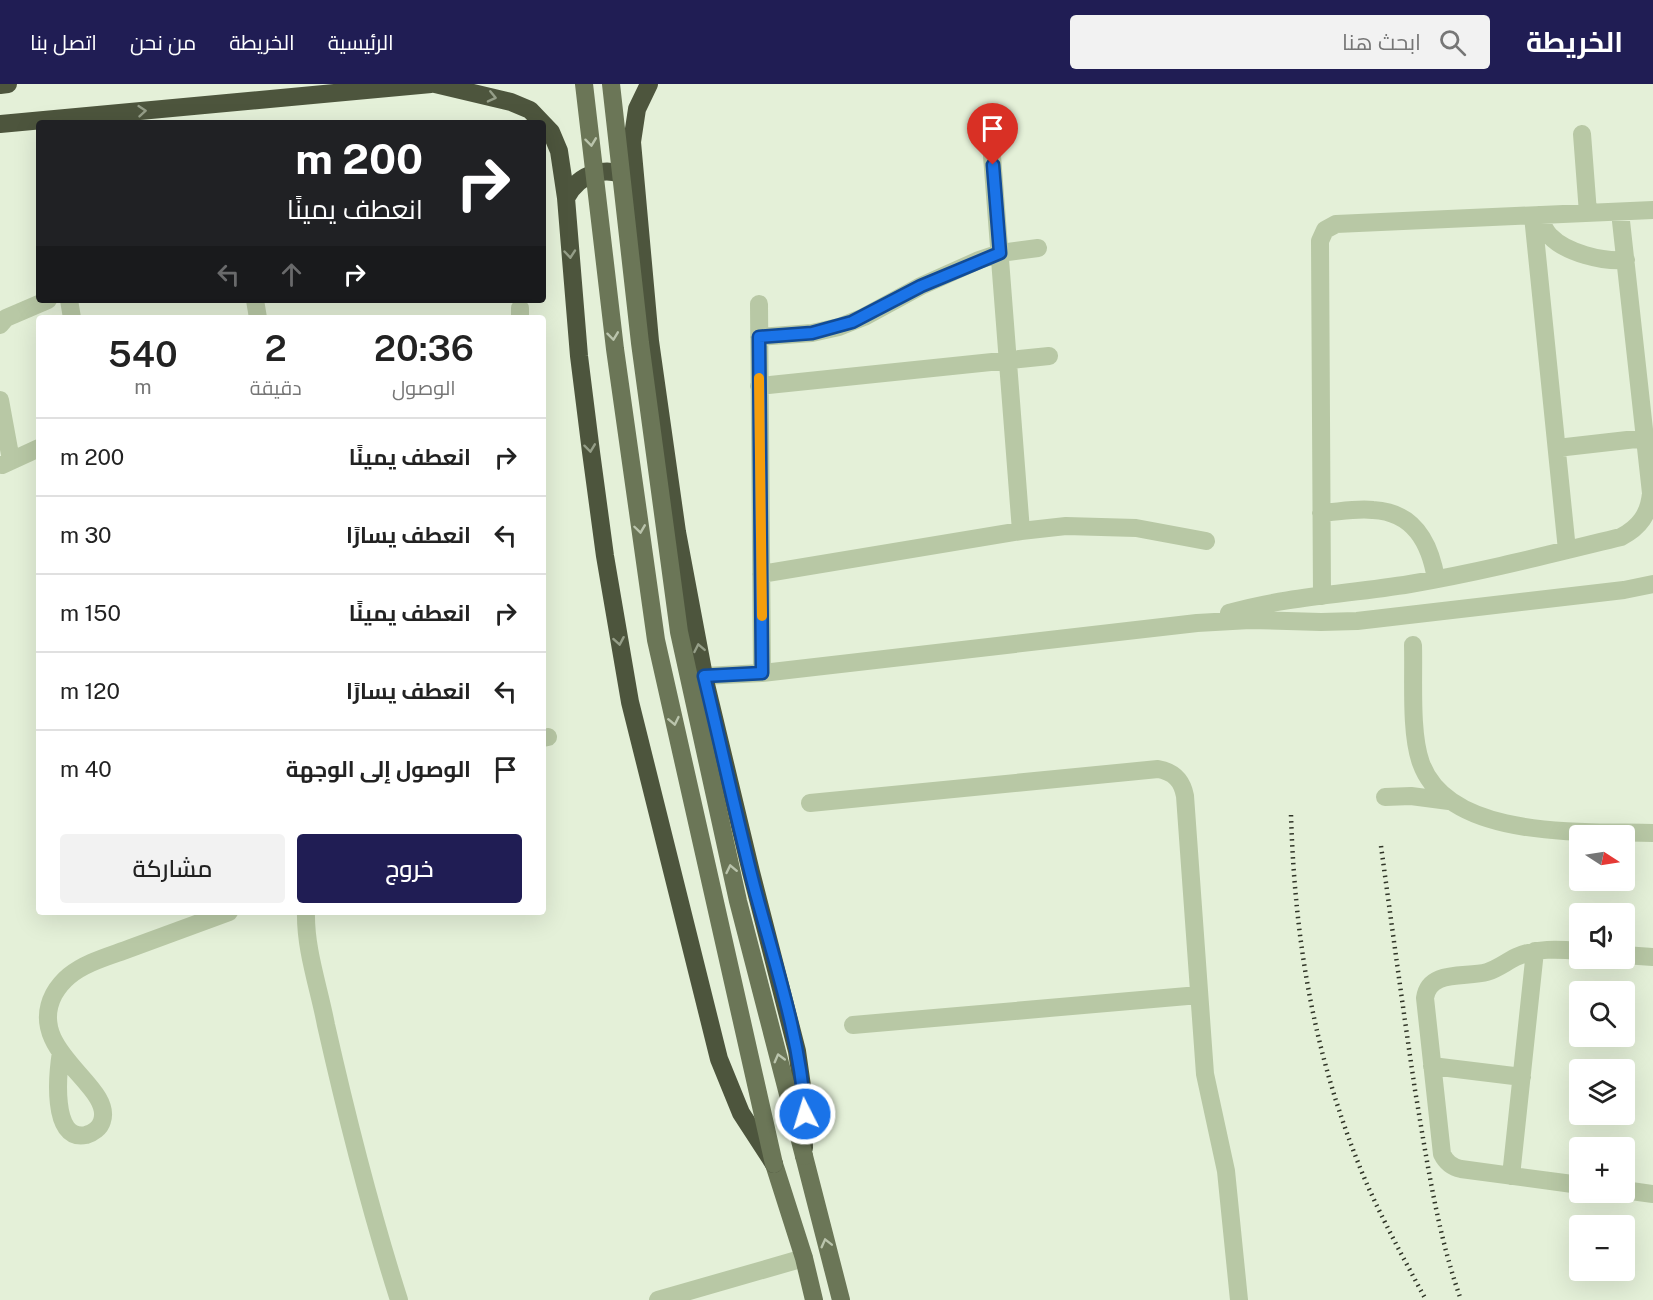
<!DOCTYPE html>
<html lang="ar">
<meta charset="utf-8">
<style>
body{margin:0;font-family:"Public Sans",Cairo,sans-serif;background:#f2f2f2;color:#222;direction:rtl;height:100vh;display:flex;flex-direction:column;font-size:22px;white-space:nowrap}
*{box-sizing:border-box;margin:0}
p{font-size:20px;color:#767676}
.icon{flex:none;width:33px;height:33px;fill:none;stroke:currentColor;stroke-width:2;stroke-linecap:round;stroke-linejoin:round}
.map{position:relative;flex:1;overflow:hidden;direction:ltr}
.side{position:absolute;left:36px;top:231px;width:510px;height:600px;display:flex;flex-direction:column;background:#fff;border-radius:6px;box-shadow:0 6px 24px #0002;direction:rtl}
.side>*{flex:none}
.top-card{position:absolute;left:36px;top:36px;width:510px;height:183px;border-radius:6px;box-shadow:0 6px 24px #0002;direction:rtl;background:#202124;color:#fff;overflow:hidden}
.needle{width:39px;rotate:102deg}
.buttons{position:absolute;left:1569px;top:741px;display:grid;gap:12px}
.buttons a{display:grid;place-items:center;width:66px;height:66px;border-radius:6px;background:#fff;box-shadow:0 6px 24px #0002;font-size:30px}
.pin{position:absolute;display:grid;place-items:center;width:51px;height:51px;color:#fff;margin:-62px -26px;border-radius:50% 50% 50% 0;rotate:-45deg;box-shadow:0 0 6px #0007}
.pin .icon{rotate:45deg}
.me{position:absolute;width:66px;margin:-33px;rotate:355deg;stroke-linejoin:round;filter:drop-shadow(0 0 4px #0008)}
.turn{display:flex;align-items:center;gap:21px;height:126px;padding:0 24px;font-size:27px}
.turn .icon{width:78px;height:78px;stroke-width:2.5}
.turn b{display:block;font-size:42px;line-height:51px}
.lanes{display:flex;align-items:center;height:57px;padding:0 24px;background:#0003;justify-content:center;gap:30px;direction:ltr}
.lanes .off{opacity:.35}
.eta{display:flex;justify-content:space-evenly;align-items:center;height:102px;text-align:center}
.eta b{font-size:36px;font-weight:600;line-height:42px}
.cta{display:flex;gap:12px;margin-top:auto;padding:12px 24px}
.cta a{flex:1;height:69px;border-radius:6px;background:#201d54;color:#fff;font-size:24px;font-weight:600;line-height:69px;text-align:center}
.cta a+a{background:#f2f2f2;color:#222}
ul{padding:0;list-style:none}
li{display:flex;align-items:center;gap:18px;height:78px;padding:0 24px;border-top:2px solid #e0e0e0}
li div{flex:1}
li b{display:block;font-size:22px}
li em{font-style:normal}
header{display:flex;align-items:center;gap:36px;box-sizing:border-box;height:84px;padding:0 30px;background:#201d54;color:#fff}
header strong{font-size:28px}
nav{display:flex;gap:33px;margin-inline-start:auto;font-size:21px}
.search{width:420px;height:54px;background:#f2f2f2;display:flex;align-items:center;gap:15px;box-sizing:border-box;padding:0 21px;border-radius:6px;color:#767676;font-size:22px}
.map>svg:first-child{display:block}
</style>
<header>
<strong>الخريطة</strong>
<div class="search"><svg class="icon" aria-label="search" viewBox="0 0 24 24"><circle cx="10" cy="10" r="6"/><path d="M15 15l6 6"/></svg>ابحث هنا</div>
<nav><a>الرئيسية</a><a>الخريطة</a><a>من نحن</a><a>اتصل بنا</a></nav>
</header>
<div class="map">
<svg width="1653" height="1216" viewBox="0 0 1653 1216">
<rect width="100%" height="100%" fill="#e4f0d8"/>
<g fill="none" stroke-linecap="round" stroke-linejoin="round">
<!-- minor -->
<path stroke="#b8c8a5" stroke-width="18" d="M 1582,50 L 1588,129
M 991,59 L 1021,447
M 1539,131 C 1542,139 1544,146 1550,152 C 1566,169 1603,178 1626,176
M 1533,132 L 1567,466
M 69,216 L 72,234
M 255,216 L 258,234
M 759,220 L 762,589
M 520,234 L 520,224
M 0,241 L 6,234 L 48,216
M 759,253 L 812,249 L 839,243 L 864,233 L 921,202 L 979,176 L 1000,169 L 1038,164
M 759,302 L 1049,272
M 0,316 L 11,376
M 1557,364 L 1645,354
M 2,381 L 39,364
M 1321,429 C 1338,428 1356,424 1373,426 C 1414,428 1430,459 1436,495
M 761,490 L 1021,447 L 1066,442 L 1136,444 L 1206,457
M 1322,512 L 1320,157 L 1325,146 L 1336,140 L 1653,126
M 1229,529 C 1288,512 1350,510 1410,500 C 1481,488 1551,470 1621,453 C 1640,443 1649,430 1651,409 L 1620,128
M 1413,561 C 1414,594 1410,649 1421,679 C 1449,757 1586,747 1653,749
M 704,592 L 762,589 L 1197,539 L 1250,536 L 1321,538 L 1357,537 L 1624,506 L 1653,500
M 543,654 L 548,653
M 1385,713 L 1411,712 L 1449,717
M 810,719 L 1158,685 C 1174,688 1182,696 1185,712 L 1205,990 L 1226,1087 L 1239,1216
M 306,828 C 305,865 319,904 326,941 C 347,1034 370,1125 399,1216
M 1580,867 C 1557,865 1537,864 1516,873 C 1506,878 1497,885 1487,888 C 1466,894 1429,885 1425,914 L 1442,1070 C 1446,1078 1451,1083 1461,1085 L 1580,1101
M 1624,871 L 1653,873
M 853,941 L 1199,911
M 61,968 C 58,987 50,1058 86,1051 C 93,1049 100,1044 102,1037 C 114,1001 24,967 54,910 C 58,903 63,897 69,892 C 86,878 110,872 131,864 C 164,852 196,840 229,828
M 1432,982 L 1522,993
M 1511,1092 L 1535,867
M 1624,1106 L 1653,1110
M 658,1216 L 804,1174"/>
<!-- major -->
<path stroke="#6b7657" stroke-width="18" d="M 804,1072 L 841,1216
M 774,1080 L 804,1174 L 814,1216"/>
<!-- highway -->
<path stroke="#4d553d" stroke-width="18" d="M 435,0 L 511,18 L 530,26 L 551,48 L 559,67 L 566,114 L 579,272 L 591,368 L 605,472 L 630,618 L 719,975 L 741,1029 L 774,1080
M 649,0 L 637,25 L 632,58 L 650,257 L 677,448 L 704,592 L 751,788 L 797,967 L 803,1009 L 804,1064
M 0,1 L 8,0
M 0,40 L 431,0
M 566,114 C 579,89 608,79 632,96"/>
<!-- rail -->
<path stroke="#2f3426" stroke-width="4.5" stroke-dasharray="1.5 4.5" stroke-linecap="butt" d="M 1291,731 C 1295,862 1315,977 1366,1098 C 1384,1139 1405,1177 1426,1216
M 1381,762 C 1392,843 1403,925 1415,1006 C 1427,1077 1437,1148 1461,1216"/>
<!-- major-bridge -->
<path stroke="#6b7657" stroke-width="18" d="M 584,0 L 615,265 L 656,556 L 774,1080
M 611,0 L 640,259 L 679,548 L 738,817 L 804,1072"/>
</g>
<!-- one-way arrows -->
<defs><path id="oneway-chevron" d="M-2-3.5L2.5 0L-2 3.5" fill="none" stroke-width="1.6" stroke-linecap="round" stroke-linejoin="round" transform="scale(1.5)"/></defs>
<g stroke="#959e88">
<use href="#oneway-chevron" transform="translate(492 13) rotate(13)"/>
<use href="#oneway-chevron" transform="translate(142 27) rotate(-5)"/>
<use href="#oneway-chevron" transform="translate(570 170) rotate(85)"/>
<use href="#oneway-chevron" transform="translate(590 364) rotate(83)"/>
<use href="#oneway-chevron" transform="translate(619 557) rotate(80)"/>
<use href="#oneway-chevron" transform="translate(699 564) rotate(-101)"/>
</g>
<g stroke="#bac4ac">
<use href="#oneway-chevron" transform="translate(591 58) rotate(83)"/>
<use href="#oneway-chevron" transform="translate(613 252) rotate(83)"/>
<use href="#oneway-chevron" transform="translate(640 445) rotate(82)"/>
<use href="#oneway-chevron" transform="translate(674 637) rotate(78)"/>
<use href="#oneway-chevron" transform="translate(731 785) rotate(-102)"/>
<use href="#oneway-chevron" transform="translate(779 974) rotate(-105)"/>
<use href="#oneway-chevron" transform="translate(826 1159) rotate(-104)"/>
</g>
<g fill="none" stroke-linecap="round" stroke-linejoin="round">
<!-- route casing -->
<g stroke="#114b97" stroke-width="15">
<path id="route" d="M 805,1030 C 800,952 774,877 754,802 C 736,732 721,662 704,592 L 762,589 L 759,253 L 812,249 L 852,238 L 921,202 L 1000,169 L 993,81"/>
</g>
<!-- route -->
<use href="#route" stroke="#1a73e8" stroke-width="10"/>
<!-- slow -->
<path stroke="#f59e0b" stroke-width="10" d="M 759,294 L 762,532"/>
</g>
</svg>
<div class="buttons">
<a><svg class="needle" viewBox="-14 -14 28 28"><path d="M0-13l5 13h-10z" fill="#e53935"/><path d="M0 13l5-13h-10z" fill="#767676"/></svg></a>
<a><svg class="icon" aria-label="sound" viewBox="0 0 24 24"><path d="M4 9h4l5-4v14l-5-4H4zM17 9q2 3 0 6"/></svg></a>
<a><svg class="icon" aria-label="search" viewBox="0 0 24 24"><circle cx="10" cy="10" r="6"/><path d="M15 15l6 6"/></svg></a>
<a><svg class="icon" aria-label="layers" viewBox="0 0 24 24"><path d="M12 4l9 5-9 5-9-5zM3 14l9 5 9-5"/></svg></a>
<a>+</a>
<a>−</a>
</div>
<div class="pin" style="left:993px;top:81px;background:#d93025"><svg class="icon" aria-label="arrive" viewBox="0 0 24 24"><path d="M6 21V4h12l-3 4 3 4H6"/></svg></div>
<svg class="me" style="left:805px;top:1030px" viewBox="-20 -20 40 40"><circle r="17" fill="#1a73e8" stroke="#fff" stroke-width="3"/><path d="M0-11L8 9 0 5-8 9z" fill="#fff"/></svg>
<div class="top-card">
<div class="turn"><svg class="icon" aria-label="right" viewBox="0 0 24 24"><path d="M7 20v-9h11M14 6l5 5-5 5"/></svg><div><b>200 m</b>انعطف يمينًا</div></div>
<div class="lanes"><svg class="icon off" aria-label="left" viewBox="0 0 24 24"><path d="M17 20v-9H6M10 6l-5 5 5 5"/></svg><svg class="icon off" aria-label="ahead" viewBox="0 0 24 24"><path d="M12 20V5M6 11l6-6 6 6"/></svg><svg class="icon" aria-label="right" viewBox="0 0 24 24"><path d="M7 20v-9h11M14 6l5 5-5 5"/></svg></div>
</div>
<section class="side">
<div class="eta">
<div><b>20:36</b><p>الوصول</p></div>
<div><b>2</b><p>دقيقة</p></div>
<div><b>540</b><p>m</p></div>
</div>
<ul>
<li><svg class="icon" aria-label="right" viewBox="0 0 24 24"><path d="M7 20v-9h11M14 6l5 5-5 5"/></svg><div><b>انعطف يمينًا</b></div><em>200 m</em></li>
<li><svg class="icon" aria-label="left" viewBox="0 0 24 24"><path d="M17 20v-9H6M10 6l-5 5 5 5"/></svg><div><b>انعطف يسارًا</b></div><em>30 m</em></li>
<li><svg class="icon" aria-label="right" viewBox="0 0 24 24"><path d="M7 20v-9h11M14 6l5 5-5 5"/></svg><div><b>انعطف يمينًا</b></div><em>150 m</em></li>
<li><svg class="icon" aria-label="left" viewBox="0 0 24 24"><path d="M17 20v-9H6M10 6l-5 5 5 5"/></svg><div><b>انعطف يسارًا</b></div><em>120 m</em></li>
<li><svg class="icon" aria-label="arrive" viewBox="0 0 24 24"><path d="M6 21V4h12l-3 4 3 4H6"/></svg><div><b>الوصول إلى الوجهة</b></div><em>40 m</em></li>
</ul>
<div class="cta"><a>خروج</a><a>مشاركة</a></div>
</section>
</div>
